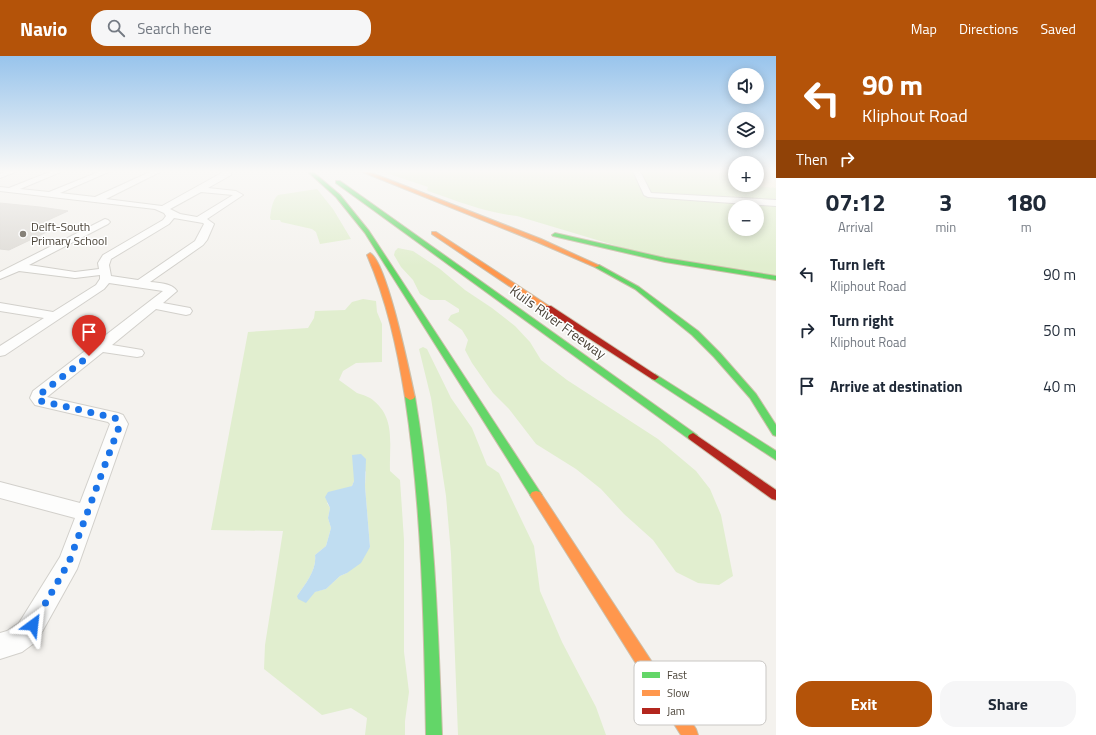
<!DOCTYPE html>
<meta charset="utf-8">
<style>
body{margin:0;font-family:"Titillium Web",sans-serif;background:#f6f6f7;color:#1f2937;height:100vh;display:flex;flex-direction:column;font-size:15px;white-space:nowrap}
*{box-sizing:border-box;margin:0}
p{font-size:13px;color:#747a83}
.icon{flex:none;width:22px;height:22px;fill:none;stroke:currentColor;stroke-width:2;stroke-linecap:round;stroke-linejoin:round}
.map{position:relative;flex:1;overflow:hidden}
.details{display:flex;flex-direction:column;background:#fff;width:320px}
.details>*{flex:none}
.top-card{background:#b45309;color:#fff;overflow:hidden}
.fabs{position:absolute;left:728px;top:12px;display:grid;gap:8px}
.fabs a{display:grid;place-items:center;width:36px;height:36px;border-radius:50%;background:#fff;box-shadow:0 2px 10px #0003;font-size:20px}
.pin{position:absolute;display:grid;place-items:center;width:34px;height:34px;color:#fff;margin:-41px -17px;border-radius:50% 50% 50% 0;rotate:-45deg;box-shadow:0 0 4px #0007}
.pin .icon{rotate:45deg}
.me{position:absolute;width:44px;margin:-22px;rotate:30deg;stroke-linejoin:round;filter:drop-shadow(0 0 3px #0008)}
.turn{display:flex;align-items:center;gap:14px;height:84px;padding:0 20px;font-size:18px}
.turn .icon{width:52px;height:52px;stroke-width:2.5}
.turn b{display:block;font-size:28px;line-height:34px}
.then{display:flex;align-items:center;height:38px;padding:0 20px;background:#0003;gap:8px;font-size:15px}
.eta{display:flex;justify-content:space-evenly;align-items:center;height:68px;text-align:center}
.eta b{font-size:24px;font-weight:700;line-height:28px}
.button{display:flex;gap:8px;margin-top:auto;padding:8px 20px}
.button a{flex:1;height:46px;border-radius:16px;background:#b45309;color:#fff;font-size:16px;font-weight:700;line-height:46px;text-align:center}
.button a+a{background:#f6f6f7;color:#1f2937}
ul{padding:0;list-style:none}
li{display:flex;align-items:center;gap:12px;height:56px;padding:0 20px}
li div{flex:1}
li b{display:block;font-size:15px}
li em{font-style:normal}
header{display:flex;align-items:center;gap:24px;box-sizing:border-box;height:56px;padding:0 20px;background:#b45309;color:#fff}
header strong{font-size:19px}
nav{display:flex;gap:22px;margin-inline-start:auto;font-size:14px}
.search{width:280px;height:36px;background:#f6f6f7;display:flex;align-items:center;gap:10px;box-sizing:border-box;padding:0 14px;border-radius:16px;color:#747a83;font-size:15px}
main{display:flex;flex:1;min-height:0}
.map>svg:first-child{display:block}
</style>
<header>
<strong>Navio</strong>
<div class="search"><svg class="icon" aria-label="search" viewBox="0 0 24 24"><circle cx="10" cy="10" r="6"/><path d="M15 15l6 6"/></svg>Search here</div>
<nav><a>Map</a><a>Directions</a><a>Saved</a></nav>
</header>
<main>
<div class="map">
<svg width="776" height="679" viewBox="0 0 776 679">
<rect width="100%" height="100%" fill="#f4f2ee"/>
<!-- green -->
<path fill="#e1eecf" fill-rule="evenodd" d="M 380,115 L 735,115 L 735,129 L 757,129 L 757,115 L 776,115 L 776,221 L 677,208 L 517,160 C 487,157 457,145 428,135 L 427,134 L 428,131 ZM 735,151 L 757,151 L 757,173 L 735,173 Z
M 317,133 L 333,153 L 351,183 L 320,188 L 316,176 L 312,173 L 281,166 L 280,164 L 271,164 L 270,162 C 271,155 272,144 278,139 Z
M 398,192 L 413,195 L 440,213 L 465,234 L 492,252 L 515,270 L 530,286 L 541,304 L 567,324 L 658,383 L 696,415 L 710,433 L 721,459 L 733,520 L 719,529 L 698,527 L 676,516 L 653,484 L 624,458 L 601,433 L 576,413 L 536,388 L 509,353 L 493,337 L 472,307 L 465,294 L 468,284 L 462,274 L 448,264 L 451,259 L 459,256 L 459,253 L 445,244 L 430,244 L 420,238 L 413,224 L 401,211 L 394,199 L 395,195 Z
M 363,243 L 376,245 L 377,256 L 382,268 L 382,306 L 356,307 L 343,315 L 339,324 C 345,328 351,333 357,337 C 363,339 370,341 374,345 C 396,363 389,390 390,415 L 400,424 L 404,484 L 404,596 L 409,636 L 405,665 L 405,679 L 365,679 L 367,662 L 351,652 L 322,659 L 264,613 L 265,589 L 283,475 L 211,474 L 248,276 L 308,272 L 314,262 L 315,255 L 345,254 L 352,246 ZM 366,415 L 365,430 L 370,491 L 347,517 L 340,520 L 326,533 L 297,540 C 306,527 317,514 315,499 L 326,490 L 331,472 L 328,462 L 330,452 L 327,447 L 352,430 L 354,425 Z
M 423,291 L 427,293 L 451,342 L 472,372 L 487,409 L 499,417 L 534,490 L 540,535 L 562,586 L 596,651 L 606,679 L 458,679 L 451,498 L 446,440 L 431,342 L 419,293 Z"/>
<!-- sand -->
<path fill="#f7f0da" d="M 757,115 L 776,115 L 776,132 L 745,129 L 757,129 Z"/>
<!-- water -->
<path fill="#c0ddf1" d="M 361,398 L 366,403 L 365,430 L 370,491 L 361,507 L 347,517 L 340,520 L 326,533 L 315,536 L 306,547 L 298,543 L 297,540 C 306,527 317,514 315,499 L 326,490 L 331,472 L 328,462 L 330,452 L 325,441 L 328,436 L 352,430 L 354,425 L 352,399 Z"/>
<!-- building -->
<path fill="#dedbd6" stroke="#dcd9d4" d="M 0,147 L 40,151 L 68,155 L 33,171 L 53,173 L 9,194 L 0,193 Z"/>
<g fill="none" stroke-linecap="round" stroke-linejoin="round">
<!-- street casing -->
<g stroke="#d2d0cb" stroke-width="2">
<path id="street" d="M 6,115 L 18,115 L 0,122 L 0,118 Z
M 52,115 L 63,115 L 20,133 L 49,136 L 101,115 L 111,115 L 60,137 L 95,141 L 152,115 L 162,115 L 106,143 L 162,150 L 225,115 L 231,115 L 231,119 L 208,132 L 236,135 L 243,139 L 207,163 L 214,168 L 207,184 L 203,189 L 150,226 C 160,227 171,227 177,235 L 163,247 L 190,252 L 192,255 L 190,258 L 186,259 L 156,253 L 112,289 L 142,294 L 144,297 L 142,300 L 137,301 L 103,296 L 47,341 L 118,357 L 123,359 L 128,368 L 77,513 L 37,585 L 22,596 L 0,603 L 0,577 L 7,575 L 19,567 L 60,501 L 75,462 L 0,442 L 0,426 L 80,447 L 110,368 L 108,366 L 35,349 L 30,342 L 33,335 L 163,235 L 109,227 L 104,233 L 5,299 L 0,300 L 0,290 L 44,262 L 0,255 L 0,247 L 53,256 L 96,229 L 100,223 L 100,219 L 75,222 L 19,215 L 0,223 L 0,216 L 105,163 L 108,164 L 110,166 L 108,168 L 29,209 L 75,216 L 99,213 L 98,207 L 103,199 L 163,164 L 166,160 L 164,157 L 155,153 L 0,135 L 0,131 L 9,132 ZM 201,136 L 233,139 L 197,161 L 180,158 L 170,153 ZM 174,162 L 203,167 L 204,168 L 195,185 L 138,224 L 111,220 L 109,209 L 111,203 L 169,168 Z
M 633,115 L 640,115 L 651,137 L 776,144 L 776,150 L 648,141 L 644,139 Z"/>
</g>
<!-- fast casing -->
<g stroke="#ccbfa9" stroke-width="2">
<path id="fast" d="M 307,115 L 312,115 L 340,139 L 369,175 L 540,436 L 542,439 L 540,442 L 536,443 L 532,442 L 365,177 L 336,141 Z
M 336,125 L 340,125 L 697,379 L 698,381 L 697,383 L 689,383 L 336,127 Z
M 555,177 L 665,202 L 776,220 L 776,224 L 665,206 L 553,180 L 552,179 Z
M 595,209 L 599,209 L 639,231 L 698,275 L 720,297 L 756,338 L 776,369 L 776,380 L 773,379 L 750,342 L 714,301 L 692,279 L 635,233 L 595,211 Z
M 655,318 L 776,395 L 776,404 L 652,323 L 651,321 L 652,319 Z
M 410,338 L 415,341 C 434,453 438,566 442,679 L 426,679 C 424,566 422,453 405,341 Z"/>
</g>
<!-- slow casing -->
<g stroke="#ccbfa9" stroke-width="2">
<path id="slow" d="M 360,115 L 367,115 L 541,183 L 600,210 L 595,211 L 537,186 Z
M 432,176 L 436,176 L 552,252 L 548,254 L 545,254 L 432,178 Z
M 370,197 C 387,205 410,319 415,341 L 413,343 L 410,344 L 405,341 C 397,292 387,245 367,199 Z
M 536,435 L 540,436 L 696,673 L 698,679 L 681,679 L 532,442 L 530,439 L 532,436 Z"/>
</g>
<!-- jam casing -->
<g stroke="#ccbfa9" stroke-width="2">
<path id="jam" d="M 545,250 L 551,250 L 659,321 L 655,324 L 652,323 L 545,254 Z
M 693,377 L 776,434 L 776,444 L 772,443 L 689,383 L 688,381 L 689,379 Z"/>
</g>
<!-- street -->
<use href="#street" fill="#fdfdfc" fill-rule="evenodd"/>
<!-- fast -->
<use href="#fast" fill="#63d668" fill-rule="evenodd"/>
<!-- slow -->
<use href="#slow" fill="#ff974d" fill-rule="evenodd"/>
<!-- jam -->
<use href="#jam" fill="#b3261e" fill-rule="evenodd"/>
</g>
<!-- sky -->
<linearGradient id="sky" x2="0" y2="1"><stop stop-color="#98c4ec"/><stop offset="0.55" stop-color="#faf9f7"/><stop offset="1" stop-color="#faf9f7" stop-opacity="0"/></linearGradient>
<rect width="776" height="210" fill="url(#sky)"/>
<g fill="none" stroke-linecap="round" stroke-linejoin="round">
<!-- route -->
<path stroke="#1a73e8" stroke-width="7" stroke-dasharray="0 12.6" d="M 33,569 L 69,506 L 119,371 L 119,366 L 115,362 L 41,345 L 38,342 L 43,336 L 89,300"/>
</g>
<!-- markers -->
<circle fill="#868178" stroke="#fff" stroke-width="1.5" cx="23" cy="178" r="4"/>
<g text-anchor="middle" stroke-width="3" stroke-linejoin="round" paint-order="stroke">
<!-- far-poi labels -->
<g font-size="12" fill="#4b4439" stroke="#fff" text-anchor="start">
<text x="31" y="175">Delft-South<tspan x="31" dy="14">Primary School</tspan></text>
</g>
<!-- street labels -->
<g font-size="14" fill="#4b4439" stroke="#fff">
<text transform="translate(558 266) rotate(36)" y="5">Kuils River Freeway</text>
</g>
</g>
<!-- legend -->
<rect x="634" y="605" width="132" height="64" rx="6" fill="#fff" stroke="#c9c7c4" stroke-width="1"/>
<rect x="642" y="616" width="18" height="6" fill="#63d668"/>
<rect x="642" y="634" width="18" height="6" fill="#ff974d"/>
<rect x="642" y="652" width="18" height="6" fill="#b3261e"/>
<g font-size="11" fill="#4b4439">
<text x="667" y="623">Fast</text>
<text x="667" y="641">Slow</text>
<text x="667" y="659">Jam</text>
</g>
</svg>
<div class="fabs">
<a><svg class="icon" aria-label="sound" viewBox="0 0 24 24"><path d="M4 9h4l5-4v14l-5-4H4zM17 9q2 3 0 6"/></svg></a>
<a><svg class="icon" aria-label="layers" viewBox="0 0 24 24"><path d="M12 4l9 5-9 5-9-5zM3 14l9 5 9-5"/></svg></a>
<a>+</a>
<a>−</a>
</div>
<div class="pin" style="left:89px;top:300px;background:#d93025"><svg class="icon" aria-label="arrive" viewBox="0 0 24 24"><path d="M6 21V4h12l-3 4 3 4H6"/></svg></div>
<svg class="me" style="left:33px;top:569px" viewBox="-20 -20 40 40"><path d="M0-17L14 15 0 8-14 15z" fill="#1a73e8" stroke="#fff" stroke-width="4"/></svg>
</div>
<section class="details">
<div class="top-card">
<div class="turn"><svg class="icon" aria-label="left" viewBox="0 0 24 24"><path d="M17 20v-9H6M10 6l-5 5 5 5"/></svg><div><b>90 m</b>Kliphout Road</div></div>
<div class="then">Then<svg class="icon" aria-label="right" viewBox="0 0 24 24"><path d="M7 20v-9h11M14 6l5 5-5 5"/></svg></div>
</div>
<div class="eta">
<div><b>07:12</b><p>Arrival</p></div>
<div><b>3</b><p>min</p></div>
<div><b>180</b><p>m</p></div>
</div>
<ul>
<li><svg class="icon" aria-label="left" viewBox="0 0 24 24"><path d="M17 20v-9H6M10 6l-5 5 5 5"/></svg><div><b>Turn left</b><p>Kliphout Road</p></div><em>90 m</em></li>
<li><svg class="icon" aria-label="right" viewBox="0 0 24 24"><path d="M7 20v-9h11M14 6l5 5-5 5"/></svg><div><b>Turn right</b><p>Kliphout Road</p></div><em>50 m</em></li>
<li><svg class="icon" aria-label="arrive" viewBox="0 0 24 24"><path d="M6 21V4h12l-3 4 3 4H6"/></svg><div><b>Arrive at destination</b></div><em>40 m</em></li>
</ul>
<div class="button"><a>Exit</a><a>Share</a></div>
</section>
</main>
